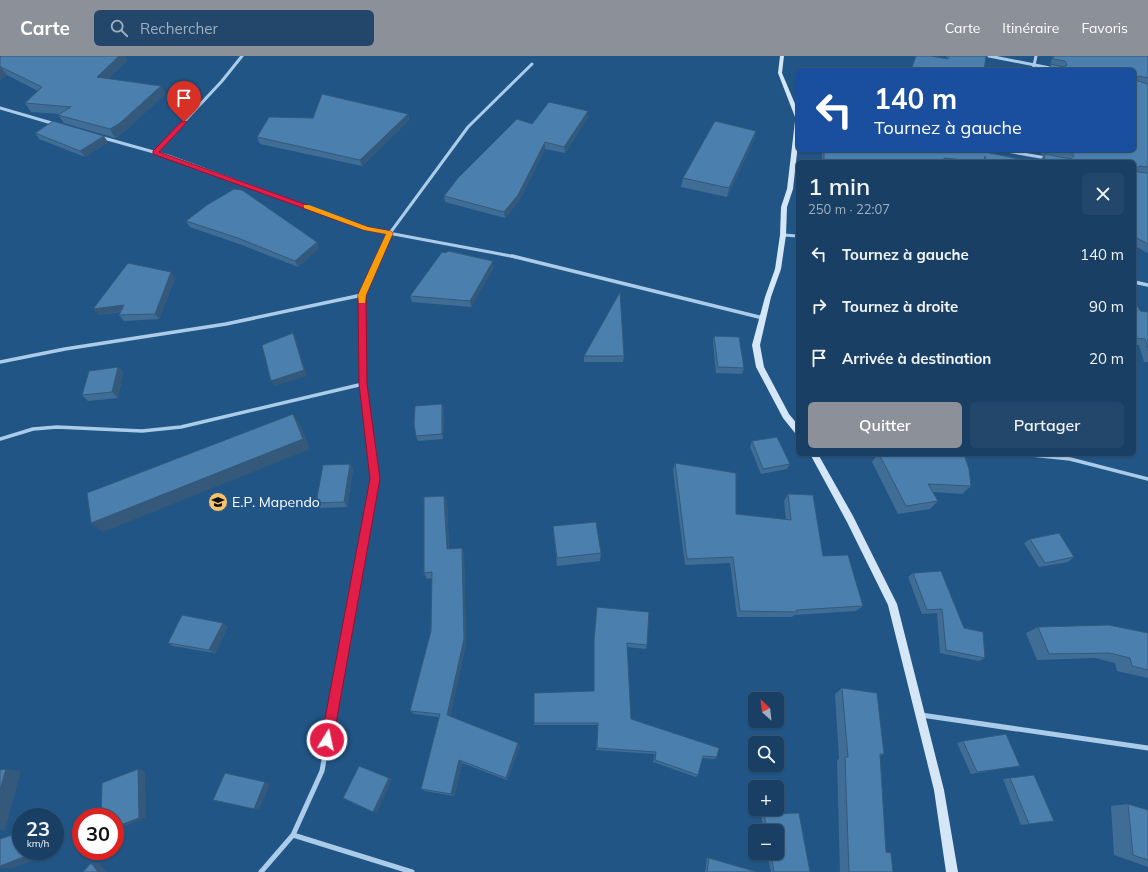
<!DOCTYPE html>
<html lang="fr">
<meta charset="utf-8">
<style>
body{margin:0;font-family:Mulish,sans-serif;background:#22476a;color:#f1f3f6;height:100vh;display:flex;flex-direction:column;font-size:15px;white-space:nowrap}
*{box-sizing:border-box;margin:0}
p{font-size:13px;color:#9fafbf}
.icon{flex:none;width:22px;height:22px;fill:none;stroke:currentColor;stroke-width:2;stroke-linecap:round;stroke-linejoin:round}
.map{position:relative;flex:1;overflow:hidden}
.side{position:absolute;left:796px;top:104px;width:340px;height:296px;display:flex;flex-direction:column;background:#194064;border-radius:6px;box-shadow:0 1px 3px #0004,0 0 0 1px #375978}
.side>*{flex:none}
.hud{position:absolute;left:796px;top:12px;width:340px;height:84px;border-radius:6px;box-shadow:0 1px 3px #0004,0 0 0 1px #375978;background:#1a4fa0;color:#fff;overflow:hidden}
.needle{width:26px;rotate:333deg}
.fabs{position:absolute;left:748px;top:636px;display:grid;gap:8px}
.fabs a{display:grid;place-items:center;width:36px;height:36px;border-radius:6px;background:#194064;box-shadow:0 1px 3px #0004,0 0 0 1px #375978;font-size:20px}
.speed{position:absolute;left:12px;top:752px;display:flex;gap:8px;font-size:20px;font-weight:700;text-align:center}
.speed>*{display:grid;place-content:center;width:52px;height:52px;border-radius:50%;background:#194064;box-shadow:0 1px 3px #0004,0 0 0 1px #375978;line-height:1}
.speed small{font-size:10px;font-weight:400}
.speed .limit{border:6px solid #d22;background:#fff;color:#111}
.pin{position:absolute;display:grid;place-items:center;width:34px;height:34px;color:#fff;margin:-41px -17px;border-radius:50% 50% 50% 0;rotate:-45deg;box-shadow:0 0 4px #0007}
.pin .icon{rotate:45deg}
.me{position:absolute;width:44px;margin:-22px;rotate:10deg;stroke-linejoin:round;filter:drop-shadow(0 0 3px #0008)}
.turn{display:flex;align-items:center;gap:14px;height:84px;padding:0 12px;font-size:18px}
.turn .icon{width:52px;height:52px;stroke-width:2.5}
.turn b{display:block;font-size:28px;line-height:34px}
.round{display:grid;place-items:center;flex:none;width:42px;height:42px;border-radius:6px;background:#22476a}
.overview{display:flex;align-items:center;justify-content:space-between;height:68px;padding:0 12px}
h1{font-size:24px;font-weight:600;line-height:30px}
.action{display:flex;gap:8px;margin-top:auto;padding:8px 12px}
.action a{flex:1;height:46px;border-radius:6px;background:#8c9099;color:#fff;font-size:16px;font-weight:600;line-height:46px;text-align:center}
.action a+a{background:#22476a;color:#f1f3f6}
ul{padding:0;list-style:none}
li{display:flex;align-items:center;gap:12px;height:52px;padding:0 12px}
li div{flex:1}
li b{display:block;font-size:15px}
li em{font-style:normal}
header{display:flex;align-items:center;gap:24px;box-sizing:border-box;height:56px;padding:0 20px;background:#8c9099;color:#fff}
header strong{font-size:19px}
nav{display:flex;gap:22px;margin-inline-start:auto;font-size:14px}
.search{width:280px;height:36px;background:#22476a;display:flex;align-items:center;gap:10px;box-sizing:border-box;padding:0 14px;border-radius:6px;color:#9fafbf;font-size:15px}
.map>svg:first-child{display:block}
</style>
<header>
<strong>Carte</strong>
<div class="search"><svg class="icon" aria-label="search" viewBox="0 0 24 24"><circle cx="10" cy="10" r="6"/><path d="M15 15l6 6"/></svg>Rechercher</div>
<nav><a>Carte</a><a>Itinéraire</a><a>Favoris</a></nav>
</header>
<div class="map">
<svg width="1148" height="816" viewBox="0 0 1148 816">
<rect width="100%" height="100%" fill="#215586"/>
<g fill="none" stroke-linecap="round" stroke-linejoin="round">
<!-- street-far2 -->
<path stroke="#abcce9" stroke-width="3" d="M 989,0 L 1060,14
M 1033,14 L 1036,0
M 0,52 L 55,68
M 100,81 L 168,100 L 367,173 L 516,201
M 1001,94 L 1046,102
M 155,97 L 222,25 L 242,0
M 783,179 L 798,180
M 379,201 L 390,177 L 468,71 L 532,8"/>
<!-- street-far1 -->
<path stroke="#abcce9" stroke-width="3.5" d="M 512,200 L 763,262
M 1134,226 L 1148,229
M 0,306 L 65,293 L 226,268 L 362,239
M 0,383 L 33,373 L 57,371 L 142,375 L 181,371 L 363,328
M 1022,398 L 1070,403 L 1148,423
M 367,466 L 375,423 L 363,328 L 362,239 L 380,200"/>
<!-- street -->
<path stroke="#abcce9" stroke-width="5" d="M 921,659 L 1148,692
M 293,779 L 412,816
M 261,816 L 293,779 L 322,715 L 367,465"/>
<!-- secondary -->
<path fill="#d5e7f7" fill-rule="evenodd" d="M 780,0 L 784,0 L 782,17 L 798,55 L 798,63 L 795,61 L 778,17 Z
M 798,63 L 798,88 L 793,133 L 787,151 L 786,179 L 781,213 L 771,241 L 760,289 L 764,311 L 789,358 L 798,369 L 798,378 L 795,377 L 783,362 L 756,311 L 752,289 L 765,241 L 775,213 L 780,179 L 781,151 L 787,133 L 795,65 Z
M 810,398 L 818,398 L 853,460 L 897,548 L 944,734 L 958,816 L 946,816 L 934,734 L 888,549 L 847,466 Z"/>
</g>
<!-- wall -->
<path fill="#406d96" d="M 0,0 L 124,0 L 127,5 L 108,23 L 161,30 L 165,38 L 125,75 L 115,82 L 64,67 L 58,59 L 60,58 L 31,56 L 25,47 L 38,35 L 7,19 L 0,24 Z
M 916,0 L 946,3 L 947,0 L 986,0 L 984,14 L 911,14 Z
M 1053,0 L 1148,0 L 1148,197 L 1135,190 L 1134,106 L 1040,106 L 1040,104 L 1044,99 L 1041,98 L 1041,94 L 1134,94 L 1134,14 L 1048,14 L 1051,9 L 1050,9 Z
M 588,55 L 588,61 L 565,97 L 545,93 L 519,145 L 505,162 L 445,146 L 444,140 L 532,68 Z
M 408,58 L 409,64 L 362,110 L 260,88 L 257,81 Z
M 756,75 L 754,84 L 727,141 L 681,131 L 683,122 Z
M 35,77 L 108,86 L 85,101 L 39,83 Z
M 822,94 L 986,94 L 985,96 L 1034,106 L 822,106 Z
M 186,165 L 317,186 L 319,192 L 298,211 L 242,189 L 190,171 Z
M 494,211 L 471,251 L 412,246 L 410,240 Z
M 175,222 L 159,263 L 124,265 L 119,259 L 121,256 L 98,259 Z
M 1134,243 L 1140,255 L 1148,256 L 1148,306 L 1144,306 L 1139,289 L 1134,289 Z
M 714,280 L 744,312 L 742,318 L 716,317 L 713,286 Z
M 584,300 L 624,300 L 623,306 L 584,306 Z
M 118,311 L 123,316 L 118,342 L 88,345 L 82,339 Z
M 442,348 L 444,353 L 443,383 L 418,385 L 416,380 Z
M 752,385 L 790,408 L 787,413 L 761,418 L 750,391 Z
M 878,398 L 964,398 L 971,430 L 962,438 L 933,436 L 938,445 L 930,453 L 898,458 L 872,406 Z
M 675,407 L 736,458 L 786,464 L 784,445 L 788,438 L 823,500 L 863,550 L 856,555 L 794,559 L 792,561 L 737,561 L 730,507 L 685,509 L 673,414 Z
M 353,413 L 347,451 L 320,452 L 316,447 Z
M 444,440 L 447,447 L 449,493 L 462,492 L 464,498 L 466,588 L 450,660 L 520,690 L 507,724 L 462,707 L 454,740 L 425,735 L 421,733 L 439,661 L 414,658 L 410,655 L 431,575 L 432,522 L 427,523 L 424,517 Z
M 553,470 L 601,497 L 600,505 L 557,510 Z
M 1030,483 L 1074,501 L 1068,506 L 1039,511 L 1024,487 Z
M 913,517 L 964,572 L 985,602 L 979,605 L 940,597 L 937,557 L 922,558 L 908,521 Z
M 597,551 L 647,589 L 646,593 L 627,591 L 631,663 L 717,701 L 714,703 L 702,702 L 698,719 L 696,721 L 653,706 L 655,698 L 596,694 L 598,669 L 534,669 L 534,667 L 594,635 L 594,588 Z
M 228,570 L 215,597 L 173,590 L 168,587 Z
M 1038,571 L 1148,577 L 1148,622 L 1117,615 L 1115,607 L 1095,602 L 1037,604 L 1026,577 Z
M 842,632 L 884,698 L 880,700 L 886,796 L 893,816 L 840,816 L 837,704 L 839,703 L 835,638 Z
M 963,685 L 1020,710 L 971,718 L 957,687 Z
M 1010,722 L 1054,765 L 1021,769 L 1003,723 Z
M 1128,748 L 1148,754 L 1148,811 L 1114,799 L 1111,750 Z
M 764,758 L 810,816 L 771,816 L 767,797 L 777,797 L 777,775 L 764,775 L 761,759 Z
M 707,802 L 709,802 L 757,816 L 705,816 Z"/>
<!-- shaded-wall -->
<path fill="#34597a" d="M 119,0 L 124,0 L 127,5 L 102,29 L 97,21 Z
M 0,11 L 1,11 L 7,19 L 0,24 Z
M 161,30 L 165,38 L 125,75 L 115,82 L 110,73 Z
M 588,55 L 588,61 L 565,97 L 564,91 Z
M 408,58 L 409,64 L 362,110 L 360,104 Z
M 756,75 L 754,84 L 727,141 L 729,132 Z
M 104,80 L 108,86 L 85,101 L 80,95 Z
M 545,86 L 545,93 L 519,145 L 505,162 L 504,156 Z
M 317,186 L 319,192 L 298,211 L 295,205 Z
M 493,205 L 494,211 L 471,251 L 470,245 Z
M 171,216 L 175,222 L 159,263 L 155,258 Z
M 124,249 L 129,254 L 98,259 L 93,253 Z
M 293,277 L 296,283 L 307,320 L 275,330 L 271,325 Z
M 118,311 L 123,316 L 118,342 L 112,336 Z
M 442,348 L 444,353 L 443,383 L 442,378 Z
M 293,358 L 300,368 L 310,393 L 103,476 L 91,467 Z
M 350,408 L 353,413 L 347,451 L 344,446 Z
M 444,440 L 447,447 L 449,499 L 447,493 Z
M 462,492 L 464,498 L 466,588 L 450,662 L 447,659 Z
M 223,567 L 228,570 L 215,597 L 209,594 Z
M 518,687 L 520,690 L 507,724 L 506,722 Z
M 459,704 L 462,707 L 454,740 L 451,738 Z
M 6,713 L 21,715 L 5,775 L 0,774 L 0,734 Z
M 138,713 L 145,715 L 146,762 L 115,774 L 115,771 Z
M 389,722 L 392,723 L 377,757 L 373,756 Z
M 265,726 L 270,728 L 259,754 L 254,753 Z
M 55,770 L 59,770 L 56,796 L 13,812 L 0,812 L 0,810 L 39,795 L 55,795 Z
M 91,807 L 99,807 L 107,816 L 98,816 Z"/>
<!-- building -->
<path fill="#4a7fae" stroke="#34597a" d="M 0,0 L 119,0 L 97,21 L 161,30 L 120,67 L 110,73 L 58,59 L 71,51 L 25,47 L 42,31 L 1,11 L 0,11 Z
M 916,0 L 931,0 L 948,3 L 949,0 L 986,0 L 984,14 L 911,14 Z
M 1054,0 L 1148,0 L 1148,22 L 1139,20 L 1136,22 L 1138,25 L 1148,28 L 1148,111 L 1139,110 L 1136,113 L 1138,116 L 1148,117 L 1148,188 L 1137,182 L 1134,198 L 1134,106 L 1044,106 L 1045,98 L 1071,103 L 1074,100 L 1072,97 L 1057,94 L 1134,94 L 1134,14 L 1049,14 L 1051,8 L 1064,11 L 1067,9 L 1065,5 L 1053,3 Z
M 322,38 L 408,58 L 360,104 L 257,81 L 269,61 L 313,62 Z
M 549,46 L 588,55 L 564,91 L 545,86 L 518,139 L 504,156 L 444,140 L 458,122 L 517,63 L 532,68 Z
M 53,65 L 104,80 L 80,95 L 35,77 Z
M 715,65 L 756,75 L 729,132 L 683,122 Z
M 824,94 L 986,94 L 985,96 L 1034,106 L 986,106 L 985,100 L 984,106 L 944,102 L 944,106 L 889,106 L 848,105 L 848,106 L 824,106 Z
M 234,133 L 242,134 L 317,186 L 295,205 L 238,182 L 186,165 L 207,149 Z
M 448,195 L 493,205 L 470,245 L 410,240 L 442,196 L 446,197 Z
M 128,207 L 171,216 L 155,258 L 119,259 L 124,249 L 93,253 Z
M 620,236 L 624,300 L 584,300 Z
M 1134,243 L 1140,255 L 1148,256 L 1148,292 L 1145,283 L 1134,282 Z
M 293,277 L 304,314 L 271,325 L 262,289 Z
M 714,280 L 739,281 L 744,312 L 718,311 Z
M 118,311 L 112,336 L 82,339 L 89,315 Z
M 442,348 L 442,378 L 416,380 L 414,368 L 415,350 Z
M 293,358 L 303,383 L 91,467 L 87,437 Z
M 777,381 L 790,408 L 763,413 L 752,385 Z
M 879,398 L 964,398 L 969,413 L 971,430 L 928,428 L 938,445 L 906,450 Z
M 675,407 L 736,417 L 736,458 L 791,464 L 788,438 L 813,439 L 823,500 L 848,499 L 863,550 L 796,554 L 797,556 L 740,555 L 733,501 L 687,503 Z
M 350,408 L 344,446 L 316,447 L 323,409 Z
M 444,440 L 447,493 L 462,492 L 464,583 L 447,659 L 518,687 L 506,722 L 459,704 L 451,738 L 421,733 L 440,658 L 410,655 L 431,575 L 432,516 L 424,517 L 424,441 Z
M 596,466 L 601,497 L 557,502 L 553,470 Z
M 1059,477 L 1074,501 L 1045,507 L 1030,483 Z
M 941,515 L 964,572 L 983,576 L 985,602 L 946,594 L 942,553 L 927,554 L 913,517 Z
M 597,551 L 649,556 L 647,589 L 627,587 L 631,663 L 719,692 L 717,701 L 703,700 L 698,719 L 655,704 L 656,696 L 597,692 L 598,667 L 534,667 L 534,637 L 594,635 L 594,584 Z
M 182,559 L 223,567 L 209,594 L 168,587 Z
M 1109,569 L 1148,577 L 1148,614 L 1132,610 L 1130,602 L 1109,597 L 1049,598 L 1038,571 Z
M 842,632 L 877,637 L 884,698 L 880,698 L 886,796 L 891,797 L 893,816 L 849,816 L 845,701 L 848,701 Z
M 1006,678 L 1020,710 L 977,716 L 963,685 Z
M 359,710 L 389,722 L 373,756 L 343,742 Z
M 6,713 L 0,734 L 0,714 Z
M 138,713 L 139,762 L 115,771 L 115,761 L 101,761 L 102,727 Z
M 225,717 L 265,726 L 254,753 L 213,744 Z
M 1034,719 L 1054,765 L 1029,768 L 1010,722 Z
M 1128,748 L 1148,754 L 1148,804 L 1133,799 Z
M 799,757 L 810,816 L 774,816 L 771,797 L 777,797 L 777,775 L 767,775 L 764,758 Z
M 21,776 L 21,795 L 39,795 L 0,810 L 0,783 Z
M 709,802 L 757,816 L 707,816 Z
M 91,807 L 98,816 L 83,816 Z"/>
<!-- route -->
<path fill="#e11d48" stroke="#92132f" d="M 182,65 L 187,66 L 159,96 L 368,171 L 390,175 L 393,177 L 366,239 L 367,328 L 380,423 L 333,684 L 331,689 L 327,690 L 323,689 L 321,684 L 370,423 L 359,328 L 358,239 L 386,178 L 364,174 L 153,98 L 153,95 Z"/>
<!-- slow -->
<path fill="#f59e0b" d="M 304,149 L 309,149 L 368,171 L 390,175 L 393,177 L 366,239 L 365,247 L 359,247 L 358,239 L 386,178 L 364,174 L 304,152 Z"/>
<!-- icons -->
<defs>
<g id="school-disc" transform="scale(1)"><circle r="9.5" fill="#f6c36c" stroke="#215586"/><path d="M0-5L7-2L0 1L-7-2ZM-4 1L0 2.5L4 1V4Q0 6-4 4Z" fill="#111"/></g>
</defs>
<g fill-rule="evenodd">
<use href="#school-disc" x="218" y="446"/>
</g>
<g text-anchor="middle" stroke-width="4" stroke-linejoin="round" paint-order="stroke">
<!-- poi labels -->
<g font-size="14" fill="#fff" stroke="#215586" text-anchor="start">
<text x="232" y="451">E.P. Mapendo</text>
</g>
</g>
</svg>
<div class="fabs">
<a><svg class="needle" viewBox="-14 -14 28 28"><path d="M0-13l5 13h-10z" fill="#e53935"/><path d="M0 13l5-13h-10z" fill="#9fafbf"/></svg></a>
<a><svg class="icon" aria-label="search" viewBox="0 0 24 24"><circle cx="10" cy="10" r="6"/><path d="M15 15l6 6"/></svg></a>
<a>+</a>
<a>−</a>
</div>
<div class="speed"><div>23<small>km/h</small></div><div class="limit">30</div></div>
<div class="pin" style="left:184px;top:66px;background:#d93025"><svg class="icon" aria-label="arrive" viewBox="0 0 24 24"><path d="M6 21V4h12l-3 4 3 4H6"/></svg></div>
<svg class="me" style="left:327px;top:684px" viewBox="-20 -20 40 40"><circle r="17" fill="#e11d48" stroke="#fff" stroke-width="3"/><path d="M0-11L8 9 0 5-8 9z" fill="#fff"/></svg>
<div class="hud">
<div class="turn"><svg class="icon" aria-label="left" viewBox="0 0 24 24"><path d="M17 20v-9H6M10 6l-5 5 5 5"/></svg><div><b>140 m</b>Tournez à gauche</div></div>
</div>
<section class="side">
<div class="overview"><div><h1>1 min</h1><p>250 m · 22:07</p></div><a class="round"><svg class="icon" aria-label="close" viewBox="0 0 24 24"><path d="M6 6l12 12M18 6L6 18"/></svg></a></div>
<ul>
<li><svg class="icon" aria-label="left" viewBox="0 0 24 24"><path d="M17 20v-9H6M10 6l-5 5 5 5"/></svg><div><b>Tournez à gauche</b></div><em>140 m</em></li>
<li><svg class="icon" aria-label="right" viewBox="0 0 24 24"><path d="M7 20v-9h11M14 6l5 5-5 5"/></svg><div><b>Tournez à droite</b></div><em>90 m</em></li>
<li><svg class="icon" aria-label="arrive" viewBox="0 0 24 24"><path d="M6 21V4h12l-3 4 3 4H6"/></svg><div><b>Arrivée à destination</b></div><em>20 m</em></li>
</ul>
<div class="action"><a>Quitter</a><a>Partager</a></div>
</section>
</div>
